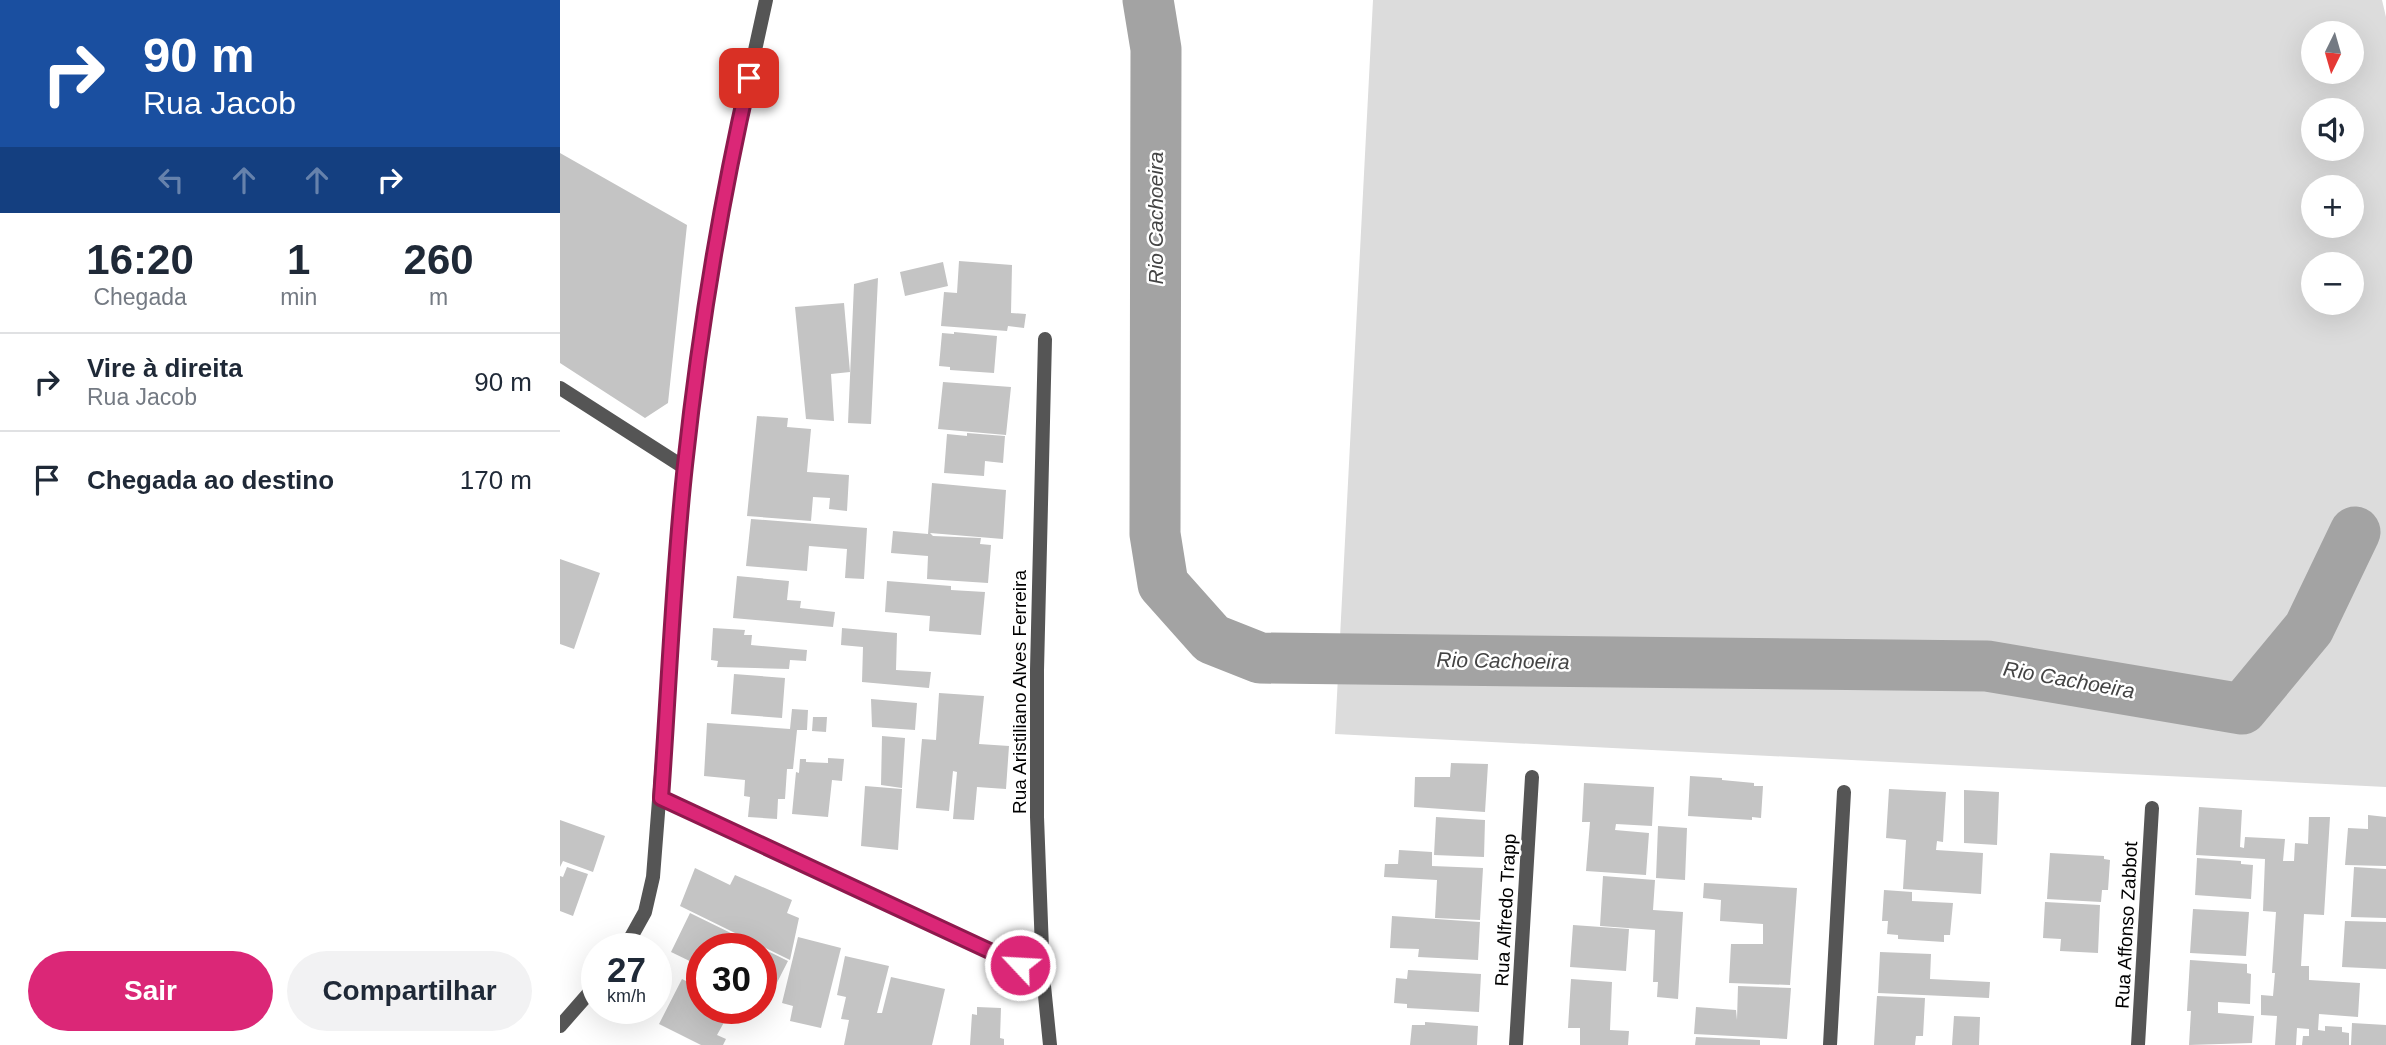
<!DOCTYPE html>
<html lang="pt">
<meta charset="utf-8">
<style>
body{margin:0;font-family:Arial,sans-serif;background:#f2f2f3;color:#1f2937;height:100vh;display:flex;flex-direction:column;font-size:26px;white-space:nowrap}
*{box-sizing:border-box;margin:0}
p{font-size:23px;color:#747a83}
.icon{flex:none;width:38px;height:38px;fill:none;stroke:currentColor;stroke-width:2;stroke-linecap:round;stroke-linejoin:round}
.map{position:relative;flex:1;overflow:hidden}
.panel{display:flex;flex-direction:column;background:#fff;width:560px}
.panel>*{flex:none}
.top-card{background:#1a4fa0;color:#fff;overflow:hidden}
.needle{width:46px;rotate:185deg}
.controls{position:absolute;left:1741px;top:21px;display:grid;gap:14px}
.controls a{display:grid;place-items:center;width:63px;height:63px;border-radius:50%;background:#fff;box-shadow:0 7px 28px #0002;font-size:35px}
.speed{position:absolute;left:21px;top:933px;display:flex;gap:14px;font-size:35px;font-weight:700;text-align:center}
.speed>*{display:grid;place-content:center;width:91px;height:91px;border-radius:50%;background:#fff;box-shadow:0 7px 28px #0002;line-height:1}
.speed small{font-size:18px;font-weight:400}
.speed .limit{border:10px solid #d22;background:#fff;color:#111}
.pin{position:absolute;display:grid;place-items:center;width:60px;height:60px;color:#fff;margin:-30px;border-radius:14px;box-shadow:0 4px 10px #0006}
.me{position:absolute;width:77px;margin:-38px;rotate:295deg;stroke-linejoin:round;filter:drop-shadow(0 0 5px #0008)}
.turn{display:flex;align-items:center;gap:24px;height:147px;padding:0 28px;font-size:32px}
.turn .icon{width:91px;height:91px;stroke-width:2.5}
.turn b{display:block;font-size:49px;line-height:60px}
.lanes{display:flex;align-items:center;height:66px;padding:0 28px;background:#0003;justify-content:center;gap:35px;direction:ltr}
.lanes .off{opacity:.35}
.eta{display:flex;justify-content:space-evenly;align-items:center;height:119px;text-align:center}
.eta b{font-size:42px;font-weight:700;line-height:49px}
.primary-button{display:flex;gap:14px;margin-top:auto;padding:14px 28px}
.primary-button a{flex:1;height:80px;border-radius:42px;background:#db2777;color:#fff;font-size:28px;font-weight:700;line-height:80px;text-align:center}
.primary-button a+a{background:#f2f2f3;color:#1f2937}
ul{padding:0;list-style:none}
li{display:flex;align-items:center;gap:21px;height:98px;padding:0 28px;border-top:2px solid #e0e1e3}
li div{flex:1}
li b{display:block;font-size:26px}
li em{font-style:normal}
main{display:flex;flex:1;min-height:0}
.map>svg:first-child{display:block}
</style>
<main>
<section class="panel">
<div class="top-card">
<div class="turn"><svg class="icon" aria-label="right" viewBox="0 0 24 24"><path d="M7 20v-9h11M14 6l5 5-5 5"/></svg><div><b>90 m</b>Rua Jacob</div></div>
<div class="lanes"><svg class="icon off" aria-label="left" viewBox="0 0 24 24"><path d="M17 20v-9H6M10 6l-5 5 5 5"/></svg><svg class="icon off" aria-label="ahead" viewBox="0 0 24 24"><path d="M12 20V5M6 11l6-6 6 6"/></svg><svg class="icon off" aria-label="ahead" viewBox="0 0 24 24"><path d="M12 20V5M6 11l6-6 6 6"/></svg><svg class="icon" aria-label="right" viewBox="0 0 24 24"><path d="M7 20v-9h11M14 6l5 5-5 5"/></svg></div>
</div>
<div class="eta">
<div><b>16:20</b><p>Chegada</p></div>
<div><b>1</b><p>min</p></div>
<div><b>260</b><p>m</p></div>
</div>
<ul>
<li><svg class="icon" aria-label="right" viewBox="0 0 24 24"><path d="M7 20v-9h11M14 6l5 5-5 5"/></svg><div><b>Vire à direita</b><p>Rua Jacob</p></div><em>90 m</em></li>
<li><svg class="icon" aria-label="arrive" viewBox="0 0 24 24"><path d="M6 21V4h12l-3 4 3 4H6"/></svg><div><b>Chegada ao destino</b></div><em>170 m</em></li>
</ul>
<div class="primary-button"><a>Sair</a><a>Compartilhar</a></div>
</section>
<div class="map">
<svg width="1826" height="1045" viewBox="0 0 1826 1045">
<rect width="100%" height="100%" fill="#fff"/>
<!-- green -->
<path fill="#dcdcdc" fill-rule="evenodd" d="M 813,0 L 1822,0 L 1826,17 L 1826,787 L 775,734 ZM 1754,33 L 1792,33 L 1792,72 L 1754,72 ZM 1754,110 L 1792,110 L 1792,149 L 1754,149 ZM 1754,187 L 1792,187 L 1792,226 L 1754,226 ZM 1754,264 L 1792,264 L 1792,303 L 1754,303 Z"/>
<g fill="none" stroke-linecap="round" stroke-linejoin="round">
<!-- river -->
<path stroke="#a3a3a3" stroke-width="51" d="M 588,0 L 596,49 L 595,534 L 603,584 L 652,639 L 700,658 L 1427,666 L 1682,709 L 1749,628 L 1795,532"/>
</g>
<!-- building -->
<path fill="#c4c4c4" d="M 0,153 L 127,225 L 108,403 L 85,418 L 0,363 Z
M 399,261 L 452,265 L 451,313 L 466,314 L 464,328 L 448,326 L 447,331 L 381,326 L 384,292 L 397,293 Z
M 383,262 L 388,286 L 345,296 L 340,272 Z
M 318,278 L 311,424 L 288,423 L 294,284 Z
M 284,303 L 290,372 L 271,374 L 274,421 L 246,419 L 235,307 Z
M 394,332 L 437,336 L 434,373 L 390,370 L 390,367 L 379,366 L 382,333 L 394,334 Z
M 383,382 L 451,387 L 446,435 L 378,429 Z
M 197,416 L 228,418 L 227,427 L 251,429 L 247,472 L 289,475 L 287,511 L 269,509 L 270,498 L 253,497 L 251,521 L 187,516 Z
M 407,433 L 445,436 L 443,463 L 425,461 L 424,476 L 384,473 L 387,434 L 407,436 Z
M 372,483 L 446,490 L 443,539 L 370,533 L 373,536 L 421,538 L 420,544 L 431,545 L 428,583 L 367,579 L 368,556 L 331,553 L 333,531 L 368,534 Z
M 191,519 L 307,528 L 304,579 L 285,578 L 287,549 L 249,546 L 247,571 L 186,566 Z
M 0,559 L 40,573 L 14,649 L 0,644 Z
M 177,576 L 229,581 L 227,600 L 241,601 L 240,608 L 275,612 L 273,627 L 173,618 Z
M 327,581 L 391,586 L 391,590 L 425,592 L 421,635 L 369,631 L 370,616 L 325,612 Z
M 153,628 L 185,630 L 184,635 L 192,635 L 191,645 L 247,650 L 246,661 L 230,660 L 229,669 L 157,667 L 158,661 L 151,660 Z
M 282,628 L 337,633 L 336,670 L 371,672 L 369,688 L 302,682 L 303,647 L 281,645 Z
M 174,674 L 225,678 L 222,718 L 171,714 Z
M 379,693 L 424,696 L 419,744 L 449,746 L 446,789 L 417,787 L 414,820 L 393,819 L 397,772 L 393,771 L 389,811 L 356,808 L 362,739 L 376,740 Z
M 311,699 L 357,703 L 355,730 L 312,727 Z
M 232,709 L 248,710 L 247,730 L 237,730 L 233,769 L 227,769 L 225,799 L 218,799 L 217,819 L 188,817 L 190,797 L 184,796 L 185,780 L 144,776 L 147,723 L 230,729 Z
M 253,717 L 267,717 L 266,732 L 252,731 Z
M 322,736 L 345,738 L 342,788 L 321,785 Z
M 268,758 L 284,759 L 282,781 L 272,780 L 268,817 L 232,814 L 236,772 L 239,773 L 240,759 L 246,759 L 246,762 L 268,763 Z
M 891,763 L 928,764 L 925,812 L 854,807 L 855,777 L 890,777 Z
M 1130,776 L 1162,778 L 1162,780 L 1194,783 L 1194,786 L 1203,786 L 1201,818 L 1192,817 L 1192,820 L 1128,816 Z
M 1024,783 L 1094,787 L 1092,826 L 1056,824 L 1055,830 L 1089,833 L 1086,875 L 1026,871 L 1030,822 L 1022,822 Z
M 305,786 L 342,789 L 338,850 L 301,846 Z
M 1329,789 L 1386,792 L 1383,842 L 1377,841 L 1376,850 L 1423,853 L 1421,894 L 1343,889 L 1346,840 L 1326,838 Z
M 1404,790 L 1439,792 L 1437,845 L 1404,843 Z
M 1639,807 L 1682,810 L 1680,847 L 1684,848 L 1685,837 L 1725,839 L 1723,861 L 1734,861 L 1735,843 L 1748,844 L 1749,817 L 1770,817 L 1764,915 L 1744,914 L 1741,966 L 1749,966 L 1749,980 L 1800,983 L 1798,1017 L 1759,1014 L 1758,1030 L 1765,1031 L 1765,1026 L 1782,1027 L 1782,1032 L 1789,1033 L 1789,1045 L 1742,1045 L 1743,1036 L 1749,1036 L 1749,1029 L 1737,1028 L 1736,1045 L 1715,1045 L 1717,1016 L 1701,1015 L 1701,995 L 1713,996 L 1715,973 L 1712,973 L 1716,912 L 1703,911 L 1705,859 L 1636,855 Z
M 1808,815 L 1826,817 L 1826,866 L 1785,865 L 1788,828 L 1808,829 Z
M 876,817 L 925,820 L 924,857 L 874,855 Z
M 0,820 L 45,836 L 33,872 L 3,861 L 0,867 Z
M 1098,826 L 1127,828 L 1125,880 L 1096,878 Z
M 839,850 L 872,852 L 872,866 L 923,868 L 920,920 L 875,918 L 877,880 L 824,877 L 825,864 L 838,864 Z
M 1490,853 L 1544,856 L 1544,859 L 1550,860 L 1548,890 L 1542,890 L 1541,902 L 1487,899 Z
M 1637,858 L 1681,861 L 1681,864 L 1693,865 L 1691,899 L 1635,895 Z
M 7,867 L 28,874 L 13,916 L 0,911 L 0,876 L 3,877 Z
M 1794,867 L 1826,869 L 1826,918 L 1791,917 Z
M 135,868 L 170,885 L 175,875 L 232,900 L 227,913 L 239,918 L 230,960 L 120,906 Z
M 1043,876 L 1095,880 L 1093,910 L 1123,912 L 1118,999 L 1097,997 L 1098,982 L 1093,982 L 1095,930 L 1040,926 Z
M 1144,883 L 1237,888 L 1230,985 L 1169,983 L 1171,944 L 1203,944 L 1203,924 L 1160,921 L 1161,900 L 1143,898 Z
M 1324,890 L 1352,892 L 1352,901 L 1393,903 L 1390,935 L 1384,935 L 1384,942 L 1338,939 L 1338,935 L 1327,934 L 1328,921 L 1322,921 Z
M 1485,902 L 1540,905 L 1538,953 L 1500,951 L 1501,939 L 1483,938 Z
M 1633,909 L 1689,912 L 1686,956 L 1630,953 Z
M 130,913 L 228,961 L 201,1014 L 201,1011 L 195,1008 L 201,1008 L 201,948 L 142,948 L 142,967 L 111,952 Z
M 832,916 L 920,922 L 918,960 L 858,957 L 859,949 L 830,948 Z
M 1785,921 L 1826,922 L 1826,969 L 1782,967 Z
M 1013,925 L 1069,929 L 1066,971 L 1010,967 Z
M 238,937 L 281,948 L 261,1028 L 230,1021 L 233,1006 L 222,1003 Z
M 1320,952 L 1371,954 L 1370,979 L 1430,982 L 1429,998 L 1318,993 Z
M 285,956 L 329,966 L 317,1013 L 322,1013 L 331,977 L 385,989 L 372,1045 L 284,1045 L 289,1020 L 281,1019 L 286,997 L 277,995 Z
M 1630,960 L 1687,964 L 1687,973 L 1691,974 L 1690,1004 L 1658,1002 L 1658,1013 L 1694,1016 L 1692,1043 L 1629,1045 L 1631,1011 L 1627,1011 Z
M 848,970 L 921,974 L 919,1012 L 847,1008 L 847,1004 L 834,1003 L 836,978 L 847,979 Z
M 122,979 L 142,989 L 142,1008 L 172,1008 L 157,1035 L 166,1039 L 163,1045 L 141,1045 L 99,1024 Z
M 1011,979 L 1052,982 L 1050,1030 L 1069,1031 L 1068,1045 L 1020,1045 L 1020,1028 L 1008,1028 Z
M 1178,986 L 1231,988 L 1227,1039 L 1134,1034 L 1136,1007 L 1176,1010 L 1177,1020 Z
M 1317,996 L 1365,998 L 1363,1036 L 1356,1036 L 1355,1045 L 1314,1045 Z
M 417,1007 L 441,1008 L 440,1038 L 444,1039 L 444,1045 L 410,1045 L 412,1014 L 417,1015 Z
M 1394,1016 L 1420,1017 L 1419,1045 L 1392,1045 Z
M 865,1022 L 918,1026 L 917,1045 L 850,1045 L 852,1025 L 865,1025 Z
M 1792,1023 L 1826,1025 L 1826,1045 L 1791,1045 Z
M 1136,1037 L 1200,1040 L 1200,1045 L 1135,1045 Z"/>
<g fill="none" stroke-linecap="round" stroke-linejoin="round">
<!-- minor -->
<path stroke="#555" stroke-width="14" d="M 485,339 L 477,670 L 477,817 L 483,976 L 490,1045
M 101,798 L 483,976
M 956,1045 L 972,777
M 1270,1045 L 1284,792
M 1578,1045 L 1592,808"/>
<!-- tertiary -->
<path stroke="#555" stroke-width="14" d="M 0,388 L 125,468
M 65,948 L 85,912 L 93,877 L 125,468 L 135,387 L 151,269 L 172,155 L 206,0
M 0,1026 L 37,984"/>
</g>
<g fill="none" stroke-linecap="round" stroke-linejoin="round">
<!-- route casing -->
<g stroke="#8e194d" stroke-width="18">
<path id="route" d="M 189,78 C 160,205 139,335 125,465 C 113,575 109,687 101,798 L 460,965"/>
</g>
<!-- route -->
<use href="#route" stroke="#db2777" stroke-width="12"/>
</g>
<g text-anchor="middle" stroke-width="5" stroke-linejoin="round" paint-order="stroke">
<!-- street labels -->
<g font-size="19" fill="#000" stroke="#fff">
<text transform="translate(459 692) rotate(-90)" y="7">Rua Aristiliano Alves Ferreira</text>
<text transform="translate(945 910) rotate(-87)" y="7">Rua Alfredo Trapp</text>
<text transform="translate(1566 925) rotate(-87)" y="7">Rua Affonso Zabbot</text>
</g>
<!-- water labels -->
<g font-size="21" font-style="italic" fill="#444" stroke="#fff">
<text transform="translate(596 218) rotate(-90)" y="7">Rio Cachoeira</text>
<text transform="translate(943 661) rotate(1)" y="7">Rio Cachoeira</text>
<text transform="translate(1509 680) rotate(10)" y="7">Rio Cachoeira</text>
</g>
</g>
</svg>
<div class="controls">
<a><svg class="needle" viewBox="-14 -14 28 28"><path d="M0-13l5 13h-10z" fill="#e53935"/><path d="M0 13l5-13h-10z" fill="#747a83"/></svg></a>
<a><svg class="icon" aria-label="sound" viewBox="0 0 24 24"><path d="M4 9h4l5-4v14l-5-4H4zM17 9q2 3 0 6"/></svg></a>
<a>+</a>
<a>−</a>
</div>
<div class="speed"><div>27<small>km/h</small></div><div class="limit">30</div></div>
<div class="pin" style="left:189px;top:78px;background:#d93025"><svg class="icon" aria-label="arrive" viewBox="0 0 24 24"><path d="M6 21V4h12l-3 4 3 4H6"/></svg></div>
<svg class="me" style="left:460px;top:965px" viewBox="-20 -20 40 40"><circle r="17" fill="#db2777" stroke="#fff" stroke-width="3"/><path d="M0-11L8 9 0 5-8 9z" fill="#fff"/></svg>
</div>
</main>
